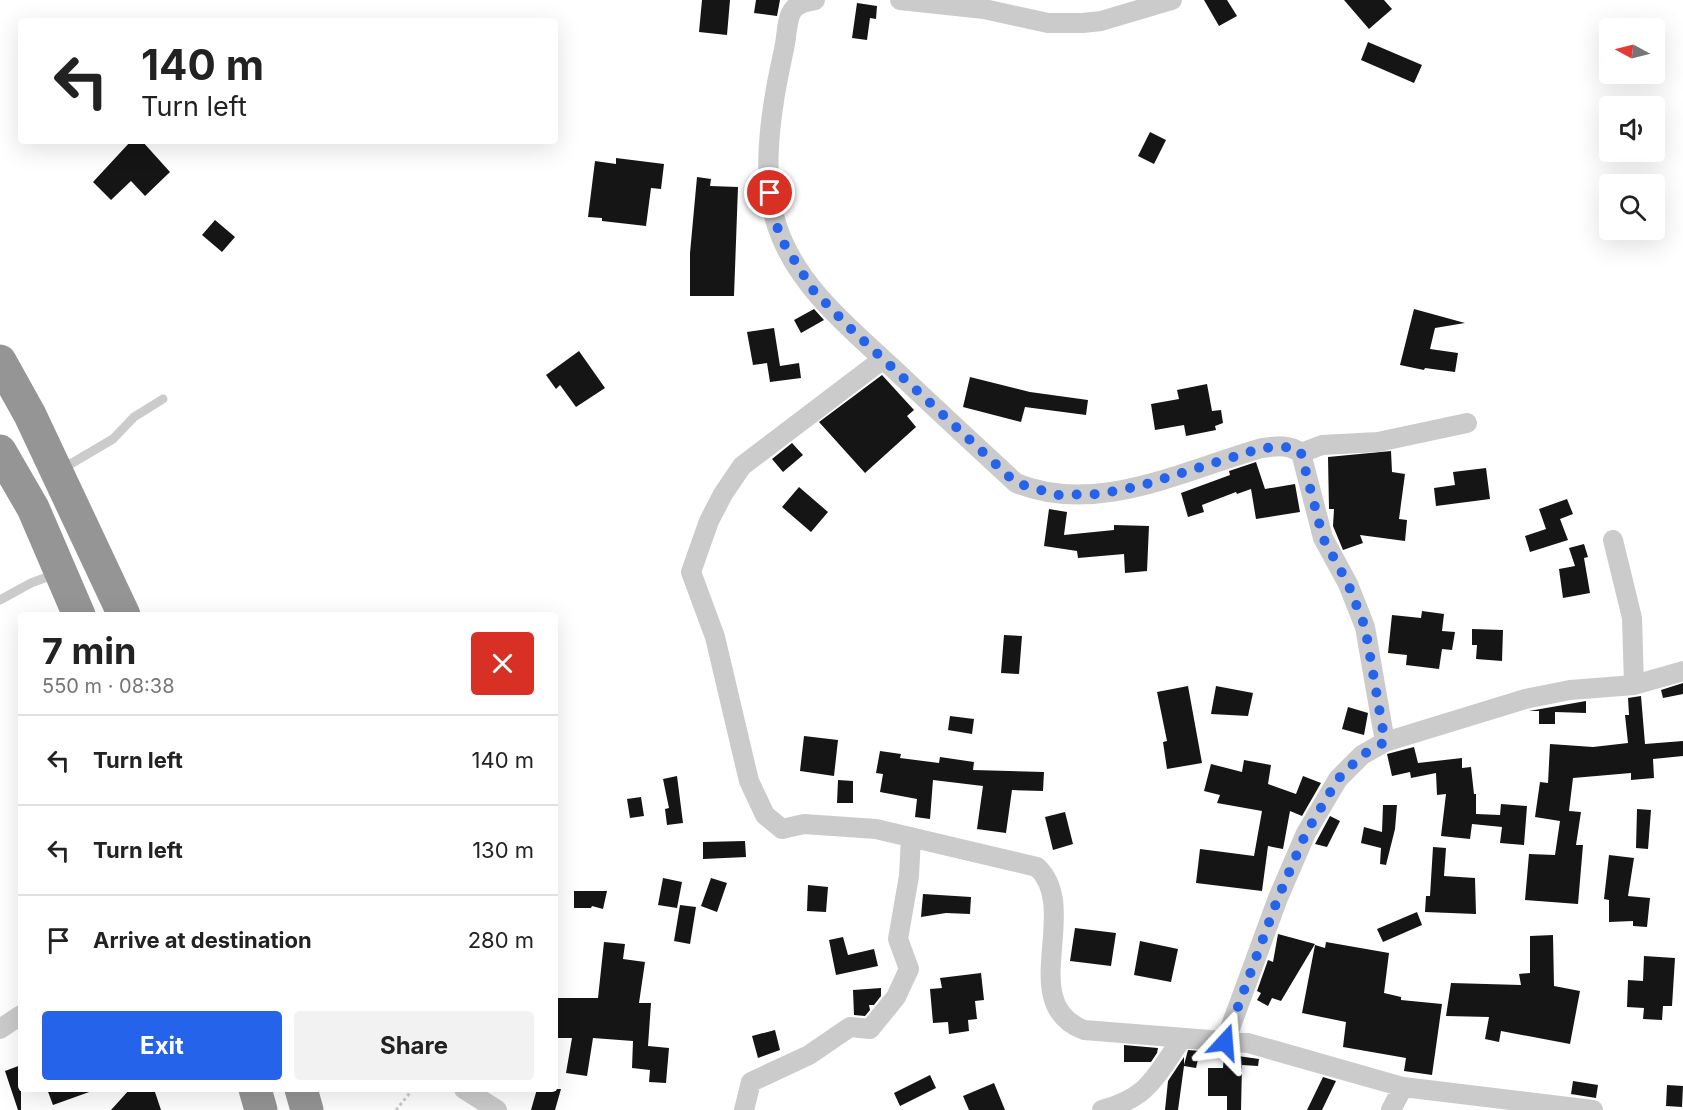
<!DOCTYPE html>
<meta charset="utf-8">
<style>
body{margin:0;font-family:Inter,sans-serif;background:#f2f2f2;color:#222;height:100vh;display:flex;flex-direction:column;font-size:22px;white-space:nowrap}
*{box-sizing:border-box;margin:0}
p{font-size:20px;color:#767676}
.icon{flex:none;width:33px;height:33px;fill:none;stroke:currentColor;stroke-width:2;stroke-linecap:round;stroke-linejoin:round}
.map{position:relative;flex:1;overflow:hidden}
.drawer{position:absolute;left:18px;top:612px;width:540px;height:480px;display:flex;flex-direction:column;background:#fff;border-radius:6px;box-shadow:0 6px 24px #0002}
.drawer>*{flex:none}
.guide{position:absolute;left:18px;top:18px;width:540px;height:126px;border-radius:6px;box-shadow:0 6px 24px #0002;background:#fff;color:#222;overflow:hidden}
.needle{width:39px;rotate:277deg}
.tools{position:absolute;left:1599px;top:18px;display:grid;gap:12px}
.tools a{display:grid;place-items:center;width:66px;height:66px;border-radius:6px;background:#fff;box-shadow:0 6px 24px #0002;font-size:30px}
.pin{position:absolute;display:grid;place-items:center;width:51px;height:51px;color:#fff;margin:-26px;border:3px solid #fff;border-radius:50%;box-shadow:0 2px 6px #0007}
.me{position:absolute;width:66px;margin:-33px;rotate:19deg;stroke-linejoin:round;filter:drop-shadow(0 0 4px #0008)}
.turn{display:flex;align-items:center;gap:21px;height:126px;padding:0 24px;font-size:27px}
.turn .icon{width:78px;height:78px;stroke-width:2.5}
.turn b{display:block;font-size:42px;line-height:51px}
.round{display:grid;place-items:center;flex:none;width:63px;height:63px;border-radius:6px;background:#f2f2f2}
.headline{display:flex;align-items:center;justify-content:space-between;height:102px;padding:0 24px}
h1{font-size:36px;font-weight:700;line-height:45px}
.cta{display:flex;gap:12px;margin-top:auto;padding:12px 24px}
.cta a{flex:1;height:69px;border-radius:6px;background:#2563eb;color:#fff;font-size:24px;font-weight:700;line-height:69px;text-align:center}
.cta a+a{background:#f2f2f2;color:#222}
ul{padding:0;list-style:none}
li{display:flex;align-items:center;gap:18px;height:90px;padding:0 24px;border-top:2px solid #e0e0e0}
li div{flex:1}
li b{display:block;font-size:22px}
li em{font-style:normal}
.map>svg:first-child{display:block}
</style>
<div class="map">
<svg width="1683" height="1110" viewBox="0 0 1683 1110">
<rect width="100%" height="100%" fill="#fff"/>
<!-- building -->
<path fill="#151515" d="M 702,0 L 730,0 L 727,35 L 699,32 Z
M 756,0 L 780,0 L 777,16 L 754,13 Z
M 1204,0 L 1227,0 L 1237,16 L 1219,26 Z
M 1344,0 L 1384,0 L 1392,9 L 1369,29 Z
M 857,3 L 877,6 L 876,19 L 870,18 L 867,40 L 852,38 Z
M 1368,42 L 1422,65 L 1414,83 L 1361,60 Z
M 1150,132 L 1166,140 L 1154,164 L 1138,156 Z
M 131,141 L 142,141 L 170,172 L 145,196 L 131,181 L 111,200 L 93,182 Z
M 616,158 L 664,164 L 661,189 L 651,188 L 646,226 L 602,221 L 602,218 L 588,217 L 595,161 L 616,164 Z
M 697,177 L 711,179 L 710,186 L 738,187 L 734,296 L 690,296 L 690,253 Z
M 215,220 L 235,237 L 222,252 L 202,235 Z
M 814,309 L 824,320 L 801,333 L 794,320 Z
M 1414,309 L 1465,323 L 1435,328 L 1430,349 L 1458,353 L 1455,372 L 1425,368 L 1424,370 L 1400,365 Z
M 774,328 L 780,366 L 799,363 L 801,378 L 770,382 L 767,363 L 753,365 L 747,332 Z
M 579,351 L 605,388 L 576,407 L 560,385 L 556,389 L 546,375 Z
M 882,375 L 914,410 L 907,416 L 916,427 L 865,473 L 819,422 Z
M 970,377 L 1030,392 L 1088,400 L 1086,415 L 1025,407 L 1021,422 L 963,407 Z
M 1207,384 L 1212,411 L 1221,410 L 1223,423 L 1215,426 L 1216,430 L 1186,436 L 1184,425 L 1155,430 L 1151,404 L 1179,399 L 1177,390 Z
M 792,443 L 803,455 L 783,472 L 772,459 Z
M 1391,451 L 1392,472 L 1405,474 L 1399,519 L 1407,520 L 1405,541 L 1360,535 L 1363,543 L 1343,550 L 1333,526 L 1334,509 L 1329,509 L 1328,457 Z
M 1256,462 L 1265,489 L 1295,484 L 1300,512 L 1256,519 L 1251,489 L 1237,494 L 1236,492 L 1202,505 L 1204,512 L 1188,517 L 1181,493 L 1230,475 L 1229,471 Z
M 1486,468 L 1490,499 L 1436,506 L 1434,488 L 1455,485 L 1453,472 Z
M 799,487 L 828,512 L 811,532 L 782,507 Z
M 1567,499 L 1573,514 L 1560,519 L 1568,540 L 1530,552 L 1525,536 L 1546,529 L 1539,509 Z
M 1049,509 L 1067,512 L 1064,535 L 1114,530 L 1114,525 L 1149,526 L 1147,571 L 1125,573 L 1124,554 L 1078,558 L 1077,551 L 1044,546 Z
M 1584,544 L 1588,557 L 1584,558 L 1590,593 L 1563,598 L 1559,569 L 1575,566 L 1569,548 Z
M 1422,611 L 1444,614 L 1442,631 L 1455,632 L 1452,650 L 1442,649 L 1439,669 L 1406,665 L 1407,655 L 1388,653 L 1392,615 L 1421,618 Z
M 1472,629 L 1503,630 L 1502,661 L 1476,659 L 1477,645 L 1472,645 Z
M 1004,635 L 1022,636 L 1019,674 L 1001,673 Z
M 1683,683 L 1683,694 L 1663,698 L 1661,690 Z
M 1188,686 L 1202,763 L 1167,769 L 1163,742 L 1167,741 L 1157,692 Z
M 1216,686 L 1253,693 L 1248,716 L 1211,714 Z
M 1641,696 L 1645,744 L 1683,741 L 1683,756 L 1653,759 L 1654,778 L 1631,780 L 1631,773 L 1573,778 L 1569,811 L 1581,812 L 1576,845 L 1583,845 L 1578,904 L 1525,900 L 1529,854 L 1555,855 L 1560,821 L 1535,817 L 1540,782 L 1548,783 L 1550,744 L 1593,747 L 1628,743 L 1625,715 L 1629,715 L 1628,698 Z
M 1586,701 L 1586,713 L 1555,712 L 1555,724 L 1539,724 L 1539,711 L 1529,711 Z
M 1348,707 L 1368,713 L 1364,735 L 1342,729 Z
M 950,716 L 974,719 L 972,734 L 948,730 Z
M 804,736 L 838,740 L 834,776 L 800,771 Z
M 1414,747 L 1418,763 L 1462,758 L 1462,768 L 1471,767 L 1474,794 L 1476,794 L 1476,814 L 1500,815 L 1501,804 L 1527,806 L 1524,845 L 1500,843 L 1502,827 L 1472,824 L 1470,839 L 1441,836 L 1446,794 L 1437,795 L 1436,773 L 1411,778 L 1410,772 L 1392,776 L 1387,754 Z
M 880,751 L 901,754 L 900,758 L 939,763 L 940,757 L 974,762 L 973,770 L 1044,772 L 1043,791 L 1012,790 L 1006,833 L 977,829 L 983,786 L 933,780 L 930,819 L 915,817 L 917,799 L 880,792 L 883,774 L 876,773 Z
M 1244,760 L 1271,765 L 1268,784 L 1296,794 L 1303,776 L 1321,783 L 1302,816 L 1290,811 L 1283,849 L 1268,846 L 1262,891 L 1196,883 L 1200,849 L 1254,856 L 1262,811 L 1217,803 L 1220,795 L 1204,791 L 1211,764 L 1242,772 Z
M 677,776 L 683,823 L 667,825 L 665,809 L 669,808 L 663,779 Z
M 838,780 L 853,781 L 853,803 L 837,803 Z
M 641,797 L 644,816 L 630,818 L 627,799 Z
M 1383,805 L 1397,805 L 1395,829 L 1386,865 L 1380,864 L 1381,848 L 1361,843 L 1364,827 L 1382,832 Z
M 1637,809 L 1651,810 L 1648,849 L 1636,848 Z
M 1065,812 L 1073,844 L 1053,850 L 1045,817 Z
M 1330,816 L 1340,821 L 1327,847 L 1315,844 Z
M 745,841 L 746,857 L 703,859 L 703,842 Z
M 1433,847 L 1446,848 L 1444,876 L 1475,878 L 1476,914 L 1425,912 L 1426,896 L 1430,896 Z
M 1609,855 L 1634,858 L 1628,896 L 1650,898 L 1647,927 L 1633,926 L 1633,921 L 1609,922 L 1609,900 L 1604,899 Z
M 663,878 L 682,882 L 677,908 L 658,905 Z
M 711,878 L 727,883 L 717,912 L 701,906 Z
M 808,885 L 828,887 L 826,912 L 807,911 Z
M 574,891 L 607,891 L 603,909 L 592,906 L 591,908 L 574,908 Z
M 923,894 L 971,897 L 970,914 L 946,913 L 921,917 Z
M 680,905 L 696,907 L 690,944 L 674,941 Z
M 1417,912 L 1422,925 L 1383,942 L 1377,929 Z
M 1075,928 L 1116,933 L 1111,966 L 1070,961 Z
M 1278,934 L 1315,944 L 1281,1001 L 1272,998 L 1268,1006 L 1257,1000 L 1261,993 L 1257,991 L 1268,960 L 1273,962 Z
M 1553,935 L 1554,986 L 1580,991 L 1570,1044 L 1501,1031 L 1499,1042 L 1485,1039 L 1489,1017 L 1446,1016 L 1451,983 L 1521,985 L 1519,974 L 1530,973 L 1530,936 Z
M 843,937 L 848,955 L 874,949 L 878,966 L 836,975 L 829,940 Z
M 1140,941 L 1178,949 L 1171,982 L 1134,975 Z
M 604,942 L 625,944 L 623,959 L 645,962 L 639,1003 L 651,1003 L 648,1046 L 669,1048 L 666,1083 L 649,1082 L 650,1070 L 632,1068 L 633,1041 L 593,1038 L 587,1076 L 566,1073 L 572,1038 L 555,1038 L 555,998 L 598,998 Z
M 1326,942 L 1389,953 L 1384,993 L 1401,997 L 1401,1000 L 1442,1004 L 1432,1075 L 1404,1071 L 1406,1058 L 1343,1047 L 1346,1022 L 1302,1013 L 1315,945 L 1325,948 Z
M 1644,956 L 1675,958 L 1672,1006 L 1663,1006 L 1662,1020 L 1643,1019 L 1644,1008 L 1627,1007 L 1628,980 L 1643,981 Z
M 981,973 L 984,1000 L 975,1001 L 977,1019 L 968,1020 L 969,1031 L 949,1034 L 948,1022 L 933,1023 L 930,989 L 942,988 L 940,978 Z
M 881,988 L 881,996 L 874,1005 L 869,1005 L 870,1010 L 865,1016 L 854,1015 L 853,990 Z
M 775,1030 L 780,1050 L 758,1058 L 752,1036 Z
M 1124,1045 L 1158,1048 L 1157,1053 L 1151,1062 L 1124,1062 Z
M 1188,1050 L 1200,1051 L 1196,1068 L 1184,1066 L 1178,1110 L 1165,1110 L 1168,1081 L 1184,1057 L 1184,1065 Z
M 1224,1054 L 1259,1059 L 1258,1066 L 1242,1065 L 1241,1110 L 1227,1110 L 1227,1096 L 1208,1096 L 1208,1068 L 1223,1068 Z
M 21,1065 L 21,1110 L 18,1110 L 5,1071 Z
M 930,1075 L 936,1088 L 900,1106 L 894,1093 Z
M 1323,1077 L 1336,1081 L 1322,1110 L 1307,1110 Z
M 1573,1081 L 1598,1085 L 1596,1098 L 1571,1094 Z
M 994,1083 L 1005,1110 L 969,1110 L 963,1096 Z
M 1667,1085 L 1683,1086 L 1682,1107 L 1666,1106 Z
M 47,1089 L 92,1089 L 92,1091 L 53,1105 Z
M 130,1089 L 154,1089 L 161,1110 L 111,1110 Z
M 537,1089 L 561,1089 L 555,1110 L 531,1110 Z"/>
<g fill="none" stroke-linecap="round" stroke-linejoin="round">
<!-- path -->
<path stroke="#cbcbcb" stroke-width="3" stroke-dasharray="3 3" stroke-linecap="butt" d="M 396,1110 L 413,1089"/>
<!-- lane -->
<path stroke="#cbcbcb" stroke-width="9" d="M 62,469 L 113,439 L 134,417 L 163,399
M 0,600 L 31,583 L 55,574"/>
<!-- street -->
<path stroke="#cbcbcb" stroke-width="20" d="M 815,0 C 789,4 789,14 786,37 C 785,47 782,58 780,68 C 770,116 761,178 777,226 C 797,287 851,329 897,372 C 936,409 976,446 1016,483 C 1097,516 1184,470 1262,448 C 1277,446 1289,444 1301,453 L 1323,538 L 1348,584 L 1365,627 L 1385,742
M 900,0 L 984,9 L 1048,23 L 1083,23 L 1101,21 L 1172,0
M 883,359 L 742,466 L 723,494 L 709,521 L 691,572 L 715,637 L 749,781 L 765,815 L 782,829 L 804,824 L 876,829 L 1037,867 C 1082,909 1015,1004 1084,1030 L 1248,1043 L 1403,1087 L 1593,1110
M 1301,453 L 1322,445 L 1378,442 L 1467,423
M 1613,540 L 1632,618 L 1634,685
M 0,1029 L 21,1015
M 1225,1042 L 1278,898 L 1306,833 L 1338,779 L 1362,755 L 1385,742 L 1525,699 L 1570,690 L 1634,685 L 1683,671
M 464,1089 L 497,1110
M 744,1110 L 751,1082 L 809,1055 L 850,1027 L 870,1029 L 896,997 L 909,969 L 898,939 L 909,876 L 911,837
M 1102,1110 C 1149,1097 1154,1078 1181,1040
M 1391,1110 L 1403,1087"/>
<!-- highway -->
<path stroke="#959595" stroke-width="33" d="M 0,361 L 30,415 L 124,615
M 0,451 L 33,508 L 79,615
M 255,1089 L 261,1110
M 301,1089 L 307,1110"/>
</g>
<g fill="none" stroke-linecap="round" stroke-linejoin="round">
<!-- route -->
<path stroke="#2563eb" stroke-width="10" stroke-dasharray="0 18" d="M 770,193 L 776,224 L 783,242 L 813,290 L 852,330 L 1016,483 L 1058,495 L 1100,494 L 1140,486 L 1262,448 L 1294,447 L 1301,453 L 1323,538 L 1348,584 L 1365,627 L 1385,742 L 1362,755 L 1338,779 L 1306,833 L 1278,898 L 1225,1042"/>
</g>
</svg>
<div class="tools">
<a><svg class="needle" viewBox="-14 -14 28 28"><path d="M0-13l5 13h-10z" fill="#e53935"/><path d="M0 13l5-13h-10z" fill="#767676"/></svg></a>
<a><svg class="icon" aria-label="sound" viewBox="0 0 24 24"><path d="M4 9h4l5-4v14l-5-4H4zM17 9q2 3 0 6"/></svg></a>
<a><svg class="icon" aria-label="search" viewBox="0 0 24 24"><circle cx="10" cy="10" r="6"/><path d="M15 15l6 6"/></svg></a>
</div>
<div class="pin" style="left:770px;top:193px;background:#d93025"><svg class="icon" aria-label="arrive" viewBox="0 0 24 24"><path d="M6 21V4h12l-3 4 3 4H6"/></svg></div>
<svg class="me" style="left:1225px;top:1042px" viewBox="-20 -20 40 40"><path d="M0-17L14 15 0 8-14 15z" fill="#2563eb" stroke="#fff" stroke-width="4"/></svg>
<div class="guide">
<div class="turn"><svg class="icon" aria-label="left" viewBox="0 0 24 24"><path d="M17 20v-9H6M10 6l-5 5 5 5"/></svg><div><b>140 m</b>Turn left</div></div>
</div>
<section class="drawer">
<div class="headline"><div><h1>7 min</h1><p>550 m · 08:38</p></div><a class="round" style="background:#d93025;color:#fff"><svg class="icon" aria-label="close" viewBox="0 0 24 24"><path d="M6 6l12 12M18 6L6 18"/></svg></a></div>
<ul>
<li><svg class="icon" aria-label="left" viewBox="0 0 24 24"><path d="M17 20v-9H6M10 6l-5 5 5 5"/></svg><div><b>Turn left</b></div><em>140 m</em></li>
<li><svg class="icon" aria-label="left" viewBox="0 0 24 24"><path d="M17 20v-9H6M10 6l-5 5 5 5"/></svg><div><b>Turn left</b></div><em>130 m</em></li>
<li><svg class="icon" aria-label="arrive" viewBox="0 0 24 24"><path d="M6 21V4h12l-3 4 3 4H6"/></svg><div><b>Arrive at destination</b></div><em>280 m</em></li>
</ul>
<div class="cta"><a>Exit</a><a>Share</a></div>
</section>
</div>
